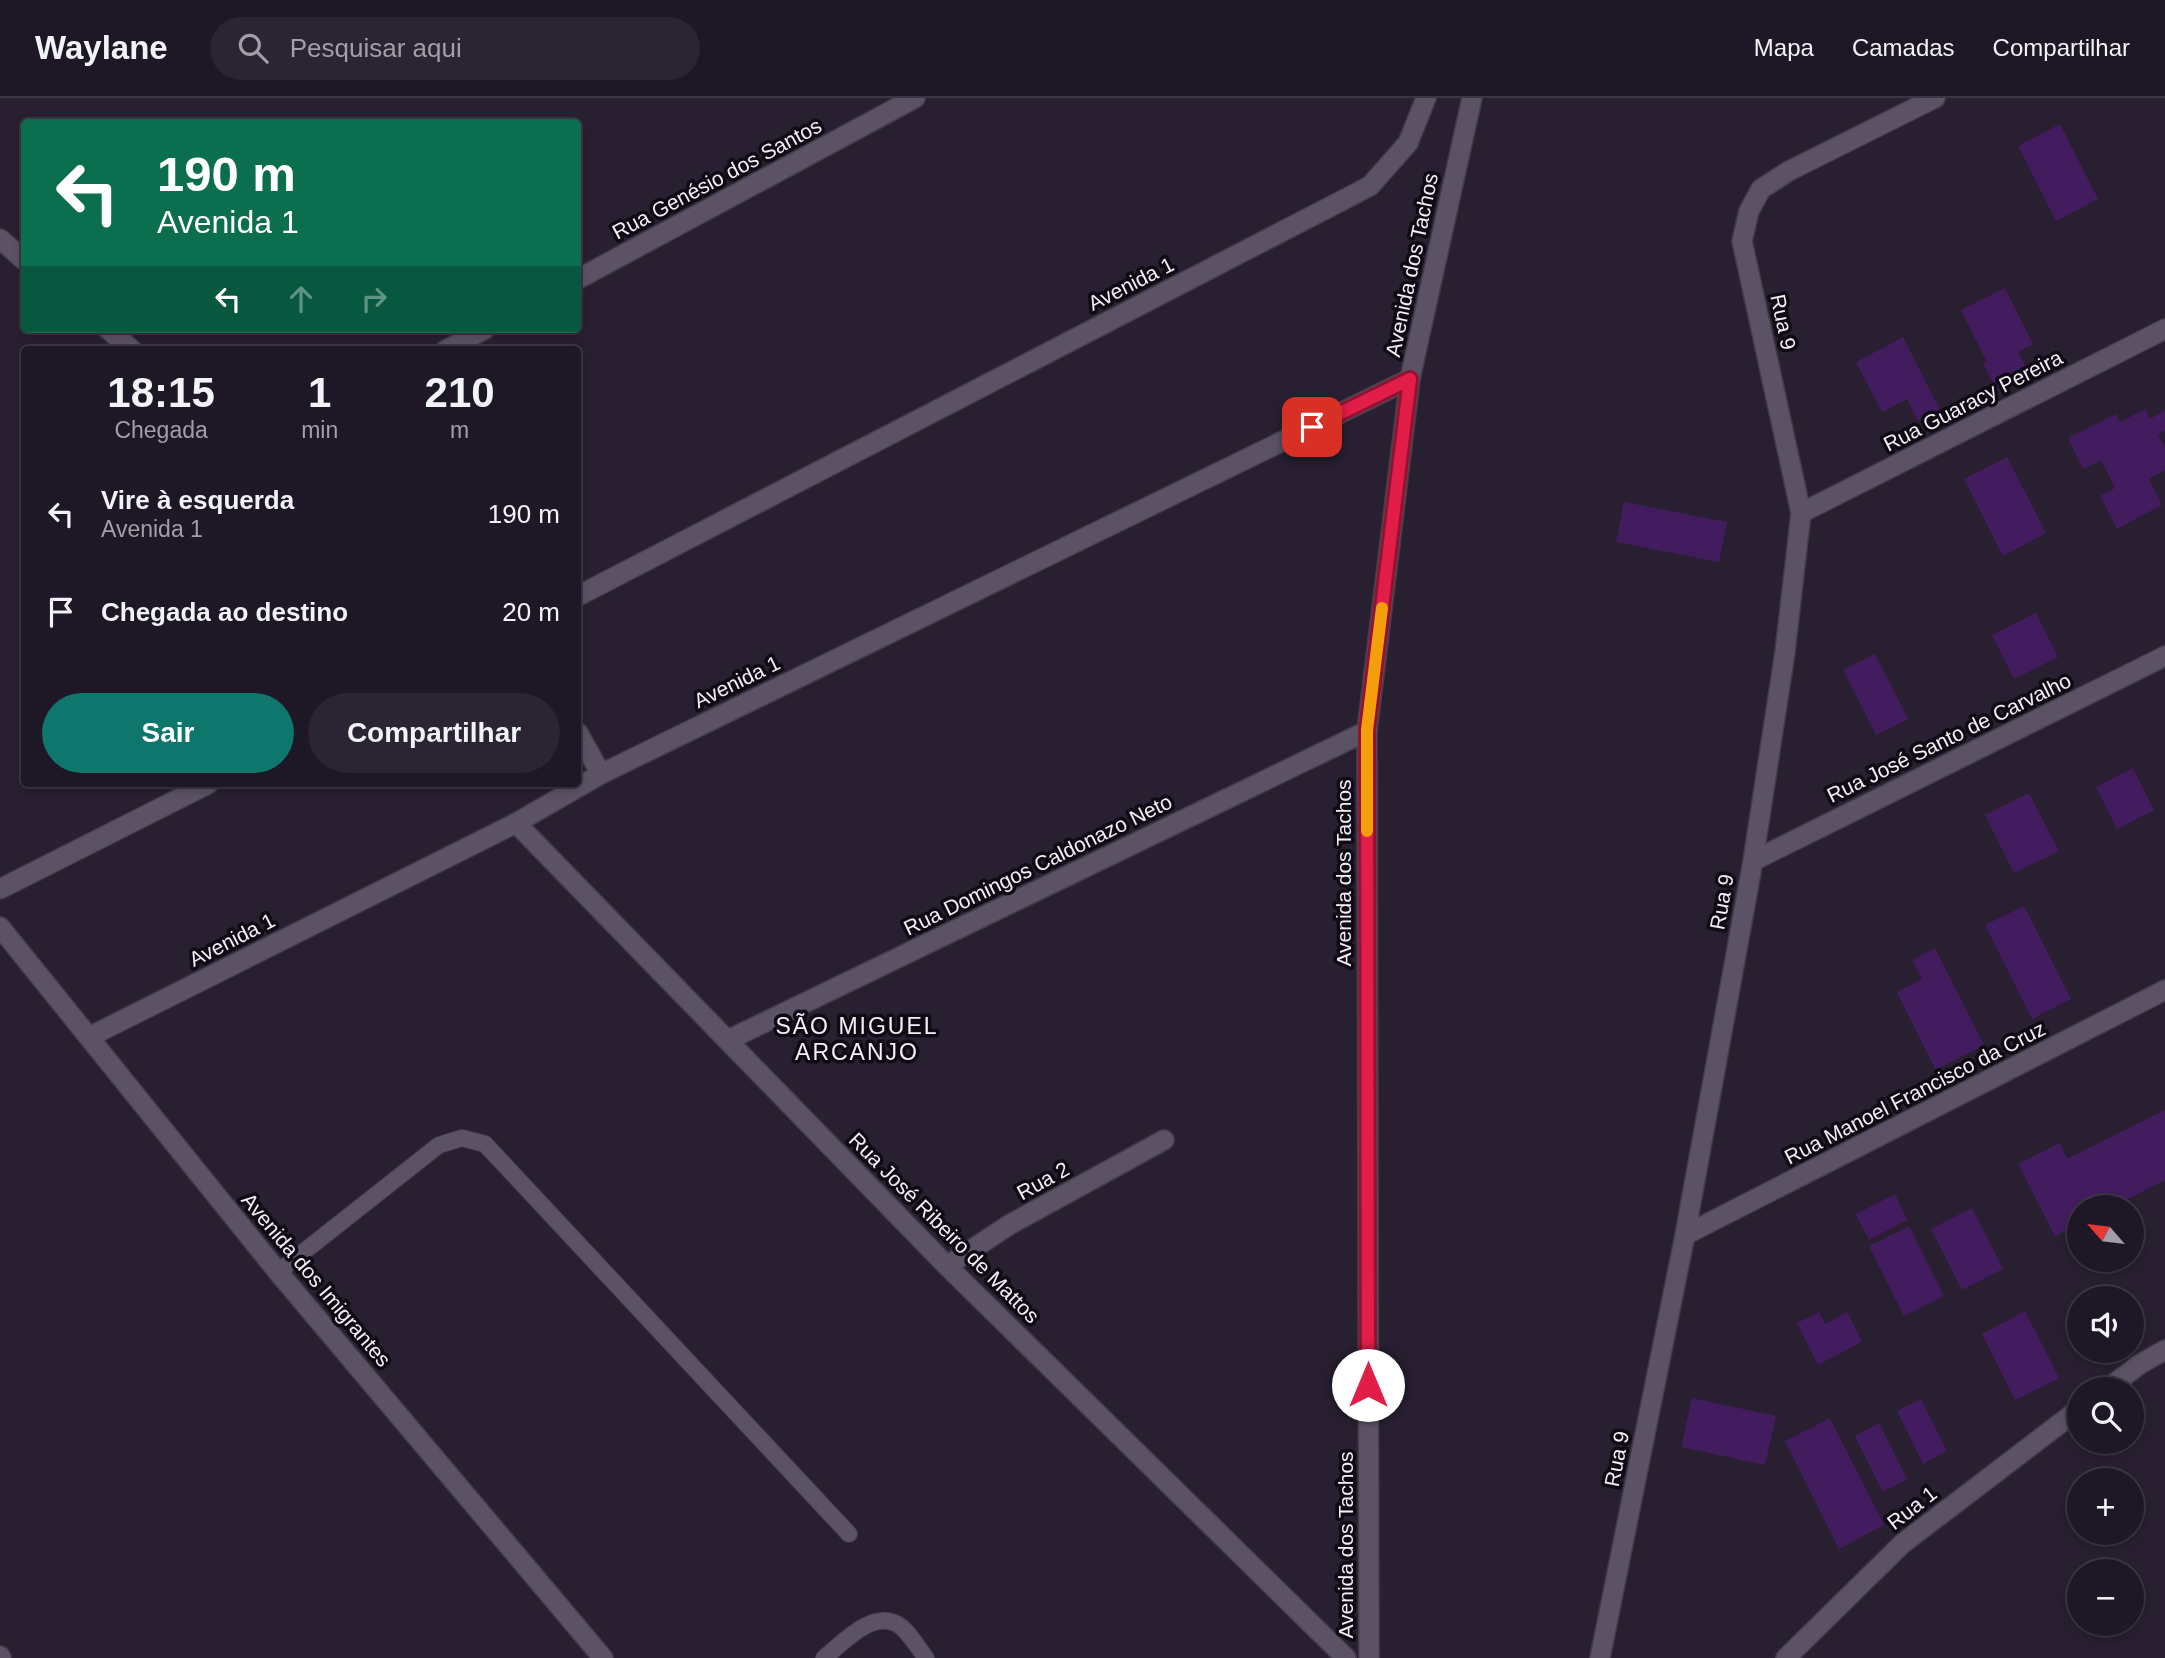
<!DOCTYPE html>
<html lang="pt">
<meta charset="utf-8">
<style>
body{margin:0;font-family:Helvetica,sans-serif;background:#2b2432;color:#f1f3f6;height:100vh;display:flex;flex-direction:column;font-size:26px;white-space:nowrap}
*{box-sizing:border-box;margin:0}
p{font-size:23px;color:#a19fa7}
.icon{flex:none;width:38px;height:38px;fill:none;stroke:currentColor;stroke-width:2;stroke-linecap:round;stroke-linejoin:round}
.map{position:relative;flex:1;overflow:hidden}
.side{position:absolute;left:21px;top:248px;width:560px;height:441px;display:flex;flex-direction:column;background:#1e1725;border-radius:7px;box-shadow:0 4px 10px #0003,0 0 0 2px #3c3642}
.side>*{flex:none}
.top-card{position:absolute;left:21px;top:21px;width:560px;height:214px;border-radius:7px;box-shadow:0 4px 10px #0003,0 0 0 2px #3c3642;background:#0b6e4f;color:#fff;overflow:hidden}
.needle{width:46px;rotate:298deg}
.tools{position:absolute;left:2067px;top:1097px;display:grid;gap:14px}
.tools a{display:grid;place-items:center;width:77px;height:77px;border-radius:50%;background:#1e1725;box-shadow:0 4px 10px #0003,0 0 0 2px #3c3642;font-size:35px}
.pin{position:absolute;display:grid;place-items:center;width:60px;height:60px;color:#fff;margin:-30px;border-radius:14px;box-shadow:0 4px 10px #0006}
.me{position:absolute;width:77px;margin:-38px;rotate:0deg;stroke-linejoin:round;filter:drop-shadow(0 0 5px #0008)}
.turn{display:flex;align-items:center;gap:24px;height:147px;padding:0 21px;font-size:32px}
.turn .icon{width:91px;height:91px;stroke-width:2.5}
.turn b{display:block;font-size:49px;line-height:60px}
.lanes{display:flex;align-items:center;height:66px;padding:0 21px;background:#0003;justify-content:center;gap:35px;direction:ltr}
.lanes .off{opacity:.35}
.eta{display:flex;justify-content:space-evenly;align-items:center;height:119px;text-align:center}
.eta b{font-size:42px;font-weight:700;line-height:49px}
.action{display:flex;gap:14px;margin-top:auto;padding:14px 21px}
.action a{flex:1;height:80px;border-radius:42px;background:#0f766e;color:#fff;font-size:28px;font-weight:700;line-height:80px;text-align:center}
.action a+a{background:#2b2432;color:#f1f3f6}
ul{padding:0;list-style:none}
li{display:flex;align-items:center;gap:21px;height:98px;padding:0 21px}
li div{flex:1}
li b{display:block;font-size:26px}
li em{font-style:normal}
header{display:flex;align-items:center;gap:42px;box-sizing:border-box;height:98px;padding:0 35px;background:#1e1725;border-bottom:2px solid #3c3642}
header strong{font-size:33px}
nav{display:flex;gap:38px;margin-inline-start:auto;font-size:24px}
.search{width:490px;height:63px;background:#2b2432;display:flex;align-items:center;gap:18px;box-sizing:border-box;padding:0 24px;border-radius:38px;color:#a19fa7;font-size:26px}
.map>svg:first-child{display:block}
</style>
<header>
<strong>Waylane</strong>
<div class="search"><svg class="icon" aria-label="search" viewBox="0 0 24 24"><circle cx="10" cy="10" r="6"/><path d="M15 15l6 6"/></svg>Pesquisar aqui</div>
<nav><a>Mapa</a><a>Camadas</a><a>Compartilhar</a></nav>
</header>
<div class="map">
<svg width="2165" height="1560" viewBox="0 0 2165 1560">
<rect width="100%" height="100%" fill="#281f31"/>
<!-- building -->
<path fill="#431c5f" d="M 2060,26 L 2098,101 L 2056,123 L 2018,48 Z
M 2005,190 L 2033,246 L 2018,254 L 2030,277 L 1997,293 L 1983,266 L 1987,264 L 1961,212 Z
M 1903,239 L 1940,312 L 1918,323 L 1907,301 L 1882,314 L 1856,264 Z
M 2145,311 L 2150,321 L 2165,312 L 2165,333 L 2158,336 L 2165,350 L 2165,372 L 2149,381 L 2162,407 L 2117,431 L 2100,398 L 2115,390 L 2101,362 L 2083,371 L 2068,340 L 2116,316 L 2120,324 Z
M 2007,359 L 2046,435 L 2003,458 L 1964,381 Z
M 1624,404 L 1727,424 L 1719,464 L 1616,444 Z
M 2036,515 L 2058,559 L 2014,581 L 1992,537 Z
M 1875,556 L 1908,621 L 1876,637 L 1843,572 Z
M 2133,670 L 2154,712 L 2117,731 L 2096,689 Z
M 2029,695 L 2059,753 L 2014,775 L 1985,717 Z
M 2024,808 L 2071,901 L 2032,921 L 1985,827 Z
M 1935,850 L 1984,947 L 1936,972 L 1897,894 L 1922,881 L 1912,862 Z
M 2165,1012 L 2165,1082 L 2111,1110 L 2079,1110 L 2079,1126 L 2055,1138 L 2018,1066 L 2060,1045 L 2067,1061 Z
M 1895,1096 L 1907,1122 L 1869,1142 L 1856,1116 Z
M 1972,1110 L 2003,1171 L 1962,1192 L 1931,1131 Z
M 1909,1128 L 1944,1198 L 1904,1218 L 1869,1148 Z
M 2025,1213 L 2059,1280 L 2015,1302 L 1982,1236 Z
M 1819,1214 L 1825,1226 L 1847,1214 L 1862,1244 L 1818,1267 L 1797,1225 Z
M 1692,1300 L 1776,1318 L 1765,1367 L 1681,1349 Z
M 1921,1301 L 1947,1353 L 1923,1366 L 1897,1313 Z
M 1830,1320 L 1884,1427 L 1839,1451 L 1785,1343 Z
M 1879,1325 L 1907,1381 L 1883,1394 L 1855,1338 Z"/>
<g fill="none" stroke-linecap="round" stroke-linejoin="round">
<!-- service casing -->
<g stroke="#433b4a" stroke-width="18">
<path id="service" d="M 278,1174 L 439,1047 L 462,1040 L 485,1046 L 849,1436
M 824,1560 C 842,1546 871,1512 897,1526 C 908,1532 918,1550 926,1560"/>
</g>
<!-- minor casing -->
<g stroke="#433b4a" stroke-width="22">
<path id="minor" d="M 0,141 L 24,162
M 578,181 L 915,0
M 108,231 L 132,252
M 446,252 L 485,231
M 1801,415 L 2165,231
M 578,498 L 1370,88 L 1408,45 L 1426,0
M 578,635 L 601,676
M 516,725 L 947,1168 L 1346,1560
M 1753,763 L 2165,558
M 0,791 L 208,686
M 89,939 L 516,725 L 601,676 L 1410,281
M 728,942 L 1367,633
M 1685,1137 L 2165,892
M 947,1168 L 1009,1127 L 1164,1042
M 2106,1292 L 2140,1266 L 2165,1252
M 0,1558 L 1,1560
M 1600,1560 L 1685,1137 L 1753,763 L 1785,554 L 1801,415 L 1742,143 L 1749,113 L 1761,91 L 1789,73 L 1935,0
M 1786,1560 L 1902,1446 L 2079,1311"/>
</g>
<!-- tertiary casing -->
<g stroke="#433b4a" stroke-width="22">
<path id="tertiary" d="M 0,829 L 278,1174 L 603,1560
M 1369,1560 L 1367,633 L 1410,281 L 1472,0"/>
</g>
<!-- service -->
<use href="#service" stroke="#5c5266" stroke-width="16"/>
<!-- minor -->
<use href="#minor" stroke="#5c5266" stroke-width="19"/>
<!-- tertiary -->
<use href="#tertiary" stroke="#5c5266" stroke-width="19"/>
</g>
<g fill="none" stroke-linecap="round" stroke-linejoin="round">
<!-- route casing -->
<g stroke="#92132f" stroke-width="18">
<path id="route" d="M 1312,329 L 1410,281 L 1367,632 L 1368,1287"/>
</g>
<!-- route -->
<use href="#route" stroke="#e11d48" stroke-width="12"/>
<!-- slow -->
<path stroke="#f59e0b" stroke-width="12" d="M 1367,733 L 1367,632 L 1382,510"/>
</g>
<g text-anchor="middle" stroke-width="7" stroke-linejoin="round" paint-order="stroke">
<!-- street labels -->
<g font-size="21" fill="#f4eefa" stroke="#0f0b13">
<text transform="translate(717 81) rotate(-28)" y="7">Rua Genésio dos Santos</text>
<text transform="translate(1412 167) rotate(-78)" y="7">Avenida dos Tachos</text>
<text transform="translate(1131 186) rotate(-27)" y="7">Avenida 1</text>
<text transform="translate(1783 224) rotate(78)" y="7">Rua 9</text>
<text transform="translate(1973 303) rotate(-27)" y="7">Rua Guaracy Pereira</text>
<text transform="translate(737 584) rotate(-26)" y="7">Avenida 1</text>
<text transform="translate(1949 640) rotate(-26)" y="7">Rua José Santo de Carvalho</text>
<text transform="translate(1038 767) rotate(-26)" y="7">Rua Domingos Caldonazo Neto</text>
<text transform="translate(1344 775) rotate(-90)" y="7">Avenida dos Tachos</text>
<text transform="translate(1722 804) rotate(-80)" y="7">Rua 9</text>
<text transform="translate(232 842) rotate(-27)" y="7">Avenida 1</text>
<text transform="translate(1915 995) rotate(-27)" y="7">Rua Manoel Francisco da Cruz</text>
<text transform="translate(1043 1083) rotate(-29)" y="7">Rua 2</text>
<text transform="translate(944 1130) rotate(45)" y="7">Rua José Ribeiro de Mattos</text>
<text transform="translate(316 1182) rotate(50)" y="7">Avenida dos Imigrantes</text>
<text transform="translate(1617 1361) rotate(-79)" y="7">Rua 9</text>
<text transform="translate(1912 1410) rotate(-38)" y="7">Rua 1</text>
<text transform="translate(1346 1447) rotate(-90)" y="7">Avenida dos Tachos</text>
</g>
<!-- neighbourhood labels -->
<g font-size="23" letter-spacing="2" fill="#f4eefa" stroke="#0f0b13">
<text x="857" y="936">SÃO MIGUEL<tspan x="857" dy="26">ARCANJO</tspan></text>
</g>
</g>
</svg>
<div class="tools">
<a><svg class="needle" viewBox="-14 -14 28 28"><path d="M0-13l5 13h-10z" fill="#e53935"/><path d="M0 13l5-13h-10z" fill="#a19fa7"/></svg></a>
<a><svg class="icon" aria-label="sound" viewBox="0 0 24 24"><path d="M4 9h4l5-4v14l-5-4H4zM17 9q2 3 0 6"/></svg></a>
<a><svg class="icon" aria-label="search" viewBox="0 0 24 24"><circle cx="10" cy="10" r="6"/><path d="M15 15l6 6"/></svg></a>
<a>+</a>
<a>−</a>
</div>
<div class="pin" style="left:1312px;top:329px;background:#d93025"><svg class="icon" aria-label="arrive" viewBox="0 0 24 24"><path d="M6 21V4h12l-3 4 3 4H6"/></svg></div>
<svg class="me" style="left:1368px;top:1287px" viewBox="-20 -20 40 40"><circle r="19" fill="#fff"/><path d="M0-13L10 11 0 6-10 11z" fill="#e11d48"/></svg>
<div class="top-card">
<div class="turn"><svg class="icon" aria-label="left" viewBox="0 0 24 24"><path d="M17 20v-9H6M10 6l-5 5 5 5"/></svg><div><b>190 m</b>Avenida 1</div></div>
<div class="lanes"><svg class="icon" aria-label="left" viewBox="0 0 24 24"><path d="M17 20v-9H6M10 6l-5 5 5 5"/></svg><svg class="icon off" aria-label="ahead" viewBox="0 0 24 24"><path d="M12 20V5M6 11l6-6 6 6"/></svg><svg class="icon off" aria-label="right" viewBox="0 0 24 24"><path d="M7 20v-9h11M14 6l5 5-5 5"/></svg></div>
</div>
<section class="side">
<div class="eta">
<div><b>18:15</b><p>Chegada</p></div>
<div><b>1</b><p>min</p></div>
<div><b>210</b><p>m</p></div>
</div>
<ul>
<li><svg class="icon" aria-label="left" viewBox="0 0 24 24"><path d="M17 20v-9H6M10 6l-5 5 5 5"/></svg><div><b>Vire à esquerda</b><p>Avenida 1</p></div><em>190 m</em></li>
<li><svg class="icon" aria-label="arrive" viewBox="0 0 24 24"><path d="M6 21V4h12l-3 4 3 4H6"/></svg><div><b>Chegada ao destino</b></div><em>20 m</em></li>
</ul>
<div class="action"><a>Sair</a><a>Compartilhar</a></div>
</section>
</div>
